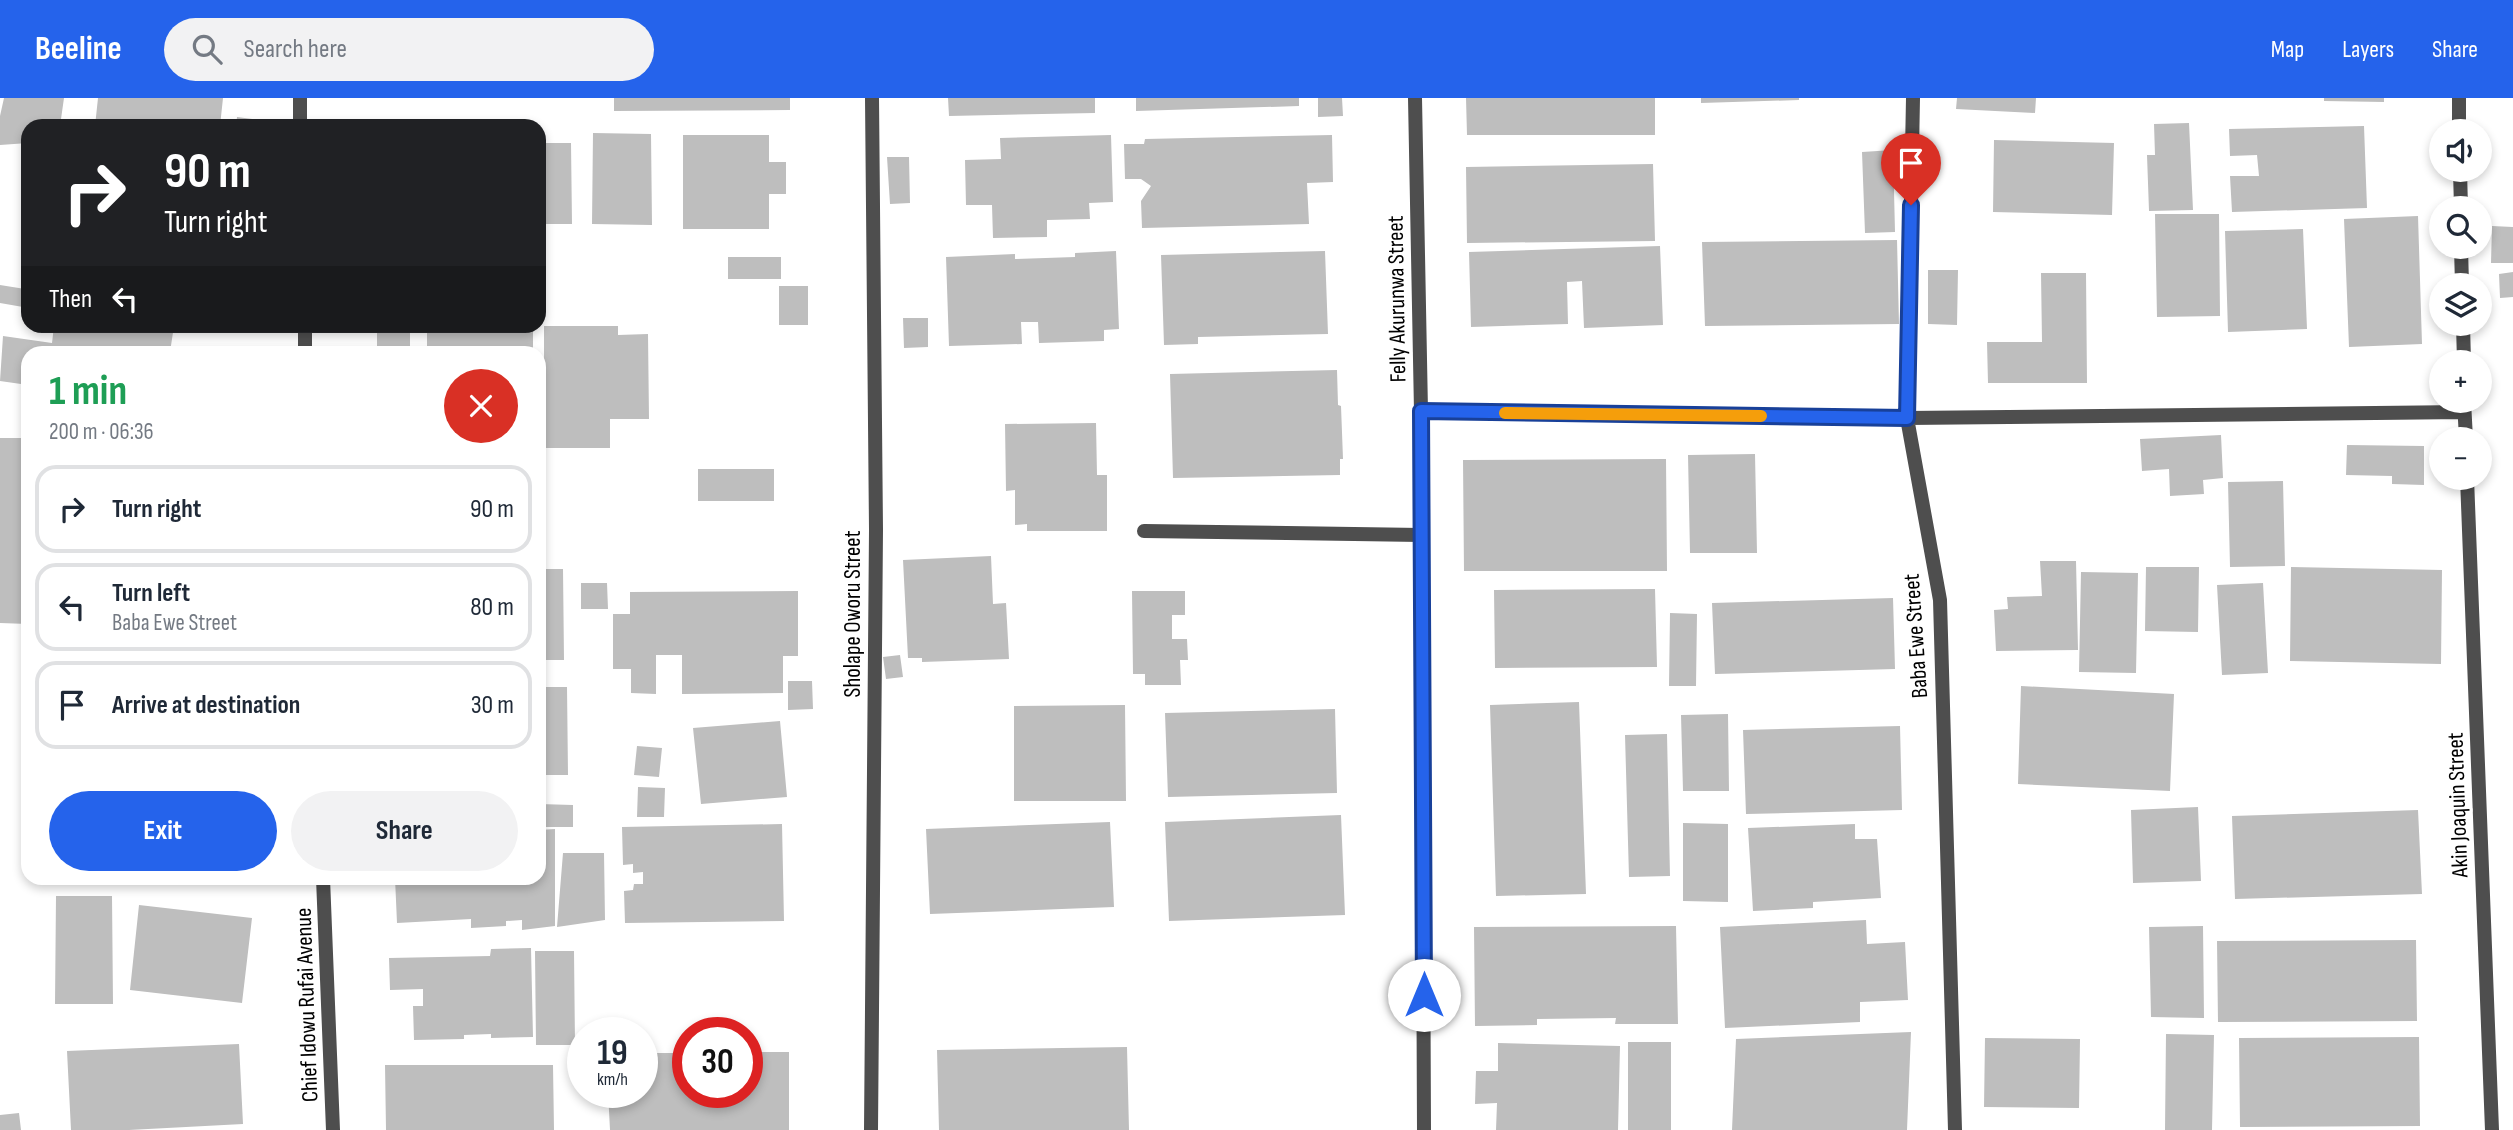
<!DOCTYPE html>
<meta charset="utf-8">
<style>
body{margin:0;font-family:"Sofia Sans Condensed",sans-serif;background:#f2f2f3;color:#1f2937;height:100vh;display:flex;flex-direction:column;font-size:26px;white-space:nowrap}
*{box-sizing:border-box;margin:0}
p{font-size:23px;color:#747a83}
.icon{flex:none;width:38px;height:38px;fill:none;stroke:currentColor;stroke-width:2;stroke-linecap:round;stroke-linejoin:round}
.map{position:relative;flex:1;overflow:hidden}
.side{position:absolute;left:21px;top:248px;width:525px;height:539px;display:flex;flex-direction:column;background:#fff;border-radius:21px;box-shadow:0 4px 10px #0003}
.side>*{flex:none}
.hud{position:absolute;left:21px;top:21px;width:525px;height:214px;border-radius:21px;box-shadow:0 4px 10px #0003;background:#202124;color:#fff;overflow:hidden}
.buttons{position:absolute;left:2429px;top:21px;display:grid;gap:14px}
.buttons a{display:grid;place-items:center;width:63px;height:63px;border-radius:50%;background:#fff;box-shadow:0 4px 10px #0003;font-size:35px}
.speed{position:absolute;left:567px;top:919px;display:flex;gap:14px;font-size:35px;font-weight:700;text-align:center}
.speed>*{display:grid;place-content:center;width:91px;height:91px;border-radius:50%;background:#fff;box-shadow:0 4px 10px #0003;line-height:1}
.speed small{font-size:18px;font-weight:400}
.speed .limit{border:10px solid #d22;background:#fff;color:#111}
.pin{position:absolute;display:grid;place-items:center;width:60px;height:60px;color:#fff;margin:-72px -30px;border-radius:50% 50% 50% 0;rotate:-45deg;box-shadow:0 0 7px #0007}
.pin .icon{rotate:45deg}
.me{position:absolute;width:77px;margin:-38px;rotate:0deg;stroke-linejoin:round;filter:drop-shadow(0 0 5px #0008)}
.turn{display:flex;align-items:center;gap:24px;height:147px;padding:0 28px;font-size:32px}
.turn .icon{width:91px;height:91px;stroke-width:2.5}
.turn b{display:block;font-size:49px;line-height:60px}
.then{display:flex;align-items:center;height:66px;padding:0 28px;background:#0003;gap:14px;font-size:26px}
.round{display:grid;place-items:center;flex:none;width:74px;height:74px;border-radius:37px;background:#f2f2f3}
.overview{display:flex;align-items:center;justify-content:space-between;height:119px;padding:0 28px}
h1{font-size:42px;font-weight:700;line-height:52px;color:#1e9e55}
.primary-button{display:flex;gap:14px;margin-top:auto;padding:14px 28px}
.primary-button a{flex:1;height:80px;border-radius:42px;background:#2563eb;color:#fff;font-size:28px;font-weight:700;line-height:80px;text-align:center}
.primary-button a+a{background:#f2f2f3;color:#1f2937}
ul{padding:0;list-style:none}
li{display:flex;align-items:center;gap:21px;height:88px;margin:0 14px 10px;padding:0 14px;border:4px solid #e0e1e3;border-radius:21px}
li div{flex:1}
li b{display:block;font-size:26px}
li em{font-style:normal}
header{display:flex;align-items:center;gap:42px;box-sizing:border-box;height:98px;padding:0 35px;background:#2563eb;color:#fff}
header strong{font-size:33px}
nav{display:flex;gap:38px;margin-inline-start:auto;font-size:24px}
.search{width:490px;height:63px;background:#f2f2f3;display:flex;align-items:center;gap:18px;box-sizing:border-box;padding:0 24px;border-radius:38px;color:#747a83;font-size:26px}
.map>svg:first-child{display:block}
</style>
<header>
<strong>Beeline</strong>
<div class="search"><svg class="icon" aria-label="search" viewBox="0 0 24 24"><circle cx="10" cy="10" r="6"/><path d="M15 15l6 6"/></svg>Search here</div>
<nav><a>Map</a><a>Layers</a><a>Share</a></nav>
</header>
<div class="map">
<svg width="2513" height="1032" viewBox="0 0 2513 1032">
<rect width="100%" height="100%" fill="#fff"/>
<!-- building -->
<path fill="#bebebe" d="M 4,0 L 64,0 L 60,28 L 28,28 L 28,45 L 0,47 L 0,18 Z
M 98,0 L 223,0 L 220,28 L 95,28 Z
M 614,0 L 790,0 L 790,12 L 614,13 Z
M 948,0 L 1095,0 L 1095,15 L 949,18 Z
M 1136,0 L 1299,0 L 1299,8 L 1136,13 Z
M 1318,0 L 1342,0 L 1343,18 L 1318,19 Z
M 1466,0 L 1655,0 L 1655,37 L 1467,37 Z
M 1701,0 L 1799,0 L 1799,2 L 1701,5 Z
M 1957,0 L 2036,0 L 2035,15 L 1956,11 Z
M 2324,0 L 2384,0 L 2384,4 L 2324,3 Z
M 237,19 L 267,23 L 266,28 L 236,28 Z
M 2189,25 L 2193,112 L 2149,113 L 2147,57 L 2155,57 L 2154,26 Z
M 2364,28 L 2367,110 L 2232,114 L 2230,78 L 2259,78 L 2257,57 L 2230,58 L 2229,31 Z
M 593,35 L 651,36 L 652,127 L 592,126 Z
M 683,37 L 769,37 L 769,64 L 786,64 L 786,96 L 769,96 L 769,131 L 683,131 Z
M 1111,37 L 1113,104 L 1089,105 L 1090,121 L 1047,122 L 1047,139 L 993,140 L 992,107 L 966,107 L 965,62 L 1001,61 L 1000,40 Z
M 1332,37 L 1333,84 L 1307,85 L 1309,126 L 1142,130 L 1141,103 L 1151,88 L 1141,81 L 1125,81 L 1124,46 L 1144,46 L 1145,41 Z
M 1994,42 L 2114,45 L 2112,117 L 1993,114 Z
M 539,45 L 571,45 L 572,126 L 539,126 Z
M 1893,52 L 1895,134 L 1865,135 L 1862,54 Z
M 887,59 L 909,59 L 910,105 L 890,106 Z
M 1653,66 L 1655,143 L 1467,145 L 1466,69 Z
M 2155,116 L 2219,116 L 2220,218 L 2157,219 Z
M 2418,118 L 2422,246 L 2349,249 L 2344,121 Z
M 2492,128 L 2513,129 L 2513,165 L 2491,165 Z
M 2303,131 L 2307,231 L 2228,234 L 2225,133 Z
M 1897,142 L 1899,226 L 1705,228 L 1702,144 Z
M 1660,148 L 1663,227 L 1584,230 L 1582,183 L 1567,184 L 1568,226 L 1471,229 L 1469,154 Z
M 1116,153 L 1119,231 L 1104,232 L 1104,243 L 1039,245 L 1038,224 L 1021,224 L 1022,246 L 949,248 L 946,159 L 1015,156 L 1015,161 L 1075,159 L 1075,155 Z
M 1325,153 L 1328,236 L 1198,239 L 1198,246 L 1164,247 L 1161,157 Z
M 728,159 L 781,159 L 781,181 L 728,181 Z
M 1928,172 L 1958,172 L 1957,227 L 1928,226 Z
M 2513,174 L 2513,199 L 2500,200 L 2499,176 Z
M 2041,175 L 2086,175 L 2087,285 L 1988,285 L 1987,244 L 2042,244 Z
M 0,187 L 25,191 L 23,209 L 0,205 Z
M 779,188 L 808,188 L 808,227 L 779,227 Z
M 903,220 L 928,220 L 928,249 L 904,250 Z
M 54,228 L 174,228 L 170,254 L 157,252 L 156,256 L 28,256 L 28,287 L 0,283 L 3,238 L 52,245 Z
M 377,228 L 410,228 L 410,256 L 377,256 Z
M 419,228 L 533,228 L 533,256 L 427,256 L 427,234 L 419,234 Z
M 544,228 L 618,228 L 618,237 L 648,236 L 649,321 L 610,321 L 610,350 L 539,350 L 539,296 L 544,296 Z
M 1337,272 L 1338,307 L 1341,308 L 1343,361 L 1340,361 L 1340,377 L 1173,380 L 1170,276 Z
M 1096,325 L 1097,377 L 1107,377 L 1107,433 L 1027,433 L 1027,426 L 1015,427 L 1015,392 L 1006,393 L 1005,326 Z
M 2221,337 L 2223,380 L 2203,382 L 2204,396 L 2170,398 L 2169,371 L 2142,373 L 2140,341 Z
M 0,340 L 28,340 L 28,526 L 0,525 Z
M 2347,347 L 2424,348 L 2424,387 L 2392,386 L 2392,378 L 2346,377 Z
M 1755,356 L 1757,455 L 1690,455 L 1688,357 Z
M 1666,361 L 1667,473 L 1464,473 L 1463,362 Z
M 698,371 L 774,371 L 774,403 L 698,403 Z
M 2283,383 L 2285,468 L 2230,469 L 2228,384 Z
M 991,458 L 993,506 L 1006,505 L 1009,561 L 922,564 L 922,560 L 908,560 L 903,462 Z
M 2040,463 L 2076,463 L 2078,552 L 1996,553 L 1994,512 L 2008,511 L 2007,499 L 2042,498 Z
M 2146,469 L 2199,469 L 2198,534 L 2145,533 Z
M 2291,469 L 2442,472 L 2441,566 L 2290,563 Z
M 539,471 L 563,471 L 564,562 L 539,562 Z
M 2081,474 L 2138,475 L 2136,575 L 2079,574 Z
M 581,485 L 607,485 L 608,511 L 581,511 Z
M 2263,485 L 2268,575 L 2222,577 L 2217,487 Z
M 1655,491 L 1657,569 L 1495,570 L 1494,492 Z
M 798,493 L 798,558 L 783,558 L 783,595 L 682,596 L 682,557 L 656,557 L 656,596 L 631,595 L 631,571 L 613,571 L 613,516 L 630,516 L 630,494 Z
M 1132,493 L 1185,493 L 1185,517 L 1172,517 L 1172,541 L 1187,541 L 1188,562 L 1180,562 L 1181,587 L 1145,587 L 1145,576 L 1133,576 Z
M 1893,500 L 1895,571 L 1715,576 L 1712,505 Z
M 1670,515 L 1697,516 L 1696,588 L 1669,588 Z
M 900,557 L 903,579 L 886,581 L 883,559 Z
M 788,583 L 812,583 L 813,611 L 788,612 Z
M 2021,588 L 2174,596 L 2170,693 L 2018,686 Z
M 539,589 L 567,589 L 568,677 L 539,677 Z
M 1579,604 L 1586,796 L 1496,798 L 1490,607 Z
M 1125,607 L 1126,703 L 1014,703 L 1014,608 Z
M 1335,611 L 1337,695 L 1168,699 L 1165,615 Z
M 1728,616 L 1729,693 L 1683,693 L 1681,617 Z
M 780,623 L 787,699 L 701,706 L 693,630 Z
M 1900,628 L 1902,712 L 1746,716 L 1743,632 Z
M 1667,636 L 1670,778 L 1629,779 L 1625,637 Z
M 637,648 L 662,650 L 659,679 L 634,677 Z
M 638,689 L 665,690 L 664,719 L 637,719 Z
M 539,706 L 573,707 L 573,729 L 539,729 Z
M 2198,709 L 2201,783 L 2133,785 L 2131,712 Z
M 2418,712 L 2422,796 L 2235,801 L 2232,718 Z
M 1341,717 L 1345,817 L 1169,823 L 1165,724 Z
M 1110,724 L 1114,809 L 930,816 L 926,731 Z
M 1683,725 L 1728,726 L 1728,804 L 1683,803 Z
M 782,726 L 784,823 L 625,825 L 624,793 L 633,792 L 634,786 L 643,786 L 643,774 L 633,775 L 633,766 L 623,767 L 622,729 Z
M 1855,726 L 1855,741 L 1877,741 L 1881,800 L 1813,804 L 1813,810 L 1753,813 L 1748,730 Z
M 555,731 L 555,828 L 522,832 L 522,822 L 506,823 L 506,828 L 471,830 L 471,821 L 397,825 L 395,780 L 539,780 L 539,732 Z
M 563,755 L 604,755 L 605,822 L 557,829 Z
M 56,798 L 112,798 L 113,906 L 55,906 Z
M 139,807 L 252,820 L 242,905 L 130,892 Z
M 1866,822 L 1867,846 L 1905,844 L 1908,902 L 1860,904 L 1860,924 L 1725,930 L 1720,829 Z
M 1676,828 L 1678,926 L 1615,926 L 1616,920 L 1537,921 L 1537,927 L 1475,928 L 1474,829 Z
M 2203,828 L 2204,920 L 2151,919 L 2149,829 Z
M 2416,842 L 2417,923 L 2218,924 L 2217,843 Z
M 531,850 L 533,939 L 491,940 L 491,936 L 464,937 L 464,941 L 414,942 L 413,908 L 423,908 L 423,891 L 390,892 L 389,860 L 490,858 L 491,851 Z
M 535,853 L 574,853 L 575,947 L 536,947 Z
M 1911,934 L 1907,1032 L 1732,1032 L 1736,941 Z
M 2166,936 L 2214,937 L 2212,1032 L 2165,1032 Z
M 2419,939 L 2420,1028 L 2240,1029 L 2239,940 Z
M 1985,940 L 2080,941 L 2079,1010 L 1984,1009 Z
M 1628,944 L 1671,944 L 1671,1032 L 1628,1032 Z
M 1498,945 L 1620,948 L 1618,1032 L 1496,1032 L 1497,1005 L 1475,1006 L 1476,973 L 1498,973 Z
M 239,946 L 243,1026 L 129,1032 L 71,1032 L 67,953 Z
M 1127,949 L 1129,1032 L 939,1032 L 937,952 Z
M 747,954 L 789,954 L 789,1032 L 610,1032 L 608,994 L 642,994 L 642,955 L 688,955 L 688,994 L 747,994 Z
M 385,967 L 553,967 L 554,1032 L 386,1032 Z
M 19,1015 L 21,1032 L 0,1032 L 0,1017 Z"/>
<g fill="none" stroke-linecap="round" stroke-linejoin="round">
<!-- minor -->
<path stroke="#4e4e4e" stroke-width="14" d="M 300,0 L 300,28
M 1415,0 L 1421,313 L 1424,1032
M 1913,0 L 1907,320 L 1940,502 L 1955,1032
M 2459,0 L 2459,33
M 2460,72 L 2461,110
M 2461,149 L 2462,187
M 2463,226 L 2464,264
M 305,228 L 305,256
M 2464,303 L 2466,341
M 1421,313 L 1907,320 L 2464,314
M 2467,380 L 2492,1032
M 1144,433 L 1421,437
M 323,780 L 333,1032
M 871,1032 L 876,432 L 872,0"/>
</g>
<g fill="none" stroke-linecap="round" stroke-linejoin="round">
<!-- route casing -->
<g stroke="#184099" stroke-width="18">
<path id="route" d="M 1424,897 L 1421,313 L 1907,320 L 1911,107"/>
</g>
<!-- route -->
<use href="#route" stroke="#2563eb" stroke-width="12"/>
<!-- slow -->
<path stroke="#f59e0b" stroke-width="12" d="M 1505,315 L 1761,318"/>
</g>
<g text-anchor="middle" stroke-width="6" stroke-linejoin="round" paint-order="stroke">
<!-- street labels -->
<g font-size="23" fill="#000" stroke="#fff">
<text transform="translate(1396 201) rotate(-91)" y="8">Felly Akurunwa Street</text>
<text transform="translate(852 516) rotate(-90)" y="8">Sholape Oworu Street</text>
<text transform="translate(1915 538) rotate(-94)" y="8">Baba Ewe Street</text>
<text transform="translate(2457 707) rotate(-92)" y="8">Akin Joaquin Street</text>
<text transform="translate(306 907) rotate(-92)" y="8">Chief Idowu Rufai Avenue</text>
</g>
</g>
</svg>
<div class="buttons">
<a><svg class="icon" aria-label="sound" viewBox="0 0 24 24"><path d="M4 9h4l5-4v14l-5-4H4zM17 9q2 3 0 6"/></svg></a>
<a><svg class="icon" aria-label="search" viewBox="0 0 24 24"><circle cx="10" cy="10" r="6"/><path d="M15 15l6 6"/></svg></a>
<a><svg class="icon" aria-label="layers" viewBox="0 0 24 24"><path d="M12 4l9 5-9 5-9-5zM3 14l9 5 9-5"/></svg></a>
<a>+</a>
<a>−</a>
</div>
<div class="speed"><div>19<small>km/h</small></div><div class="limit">30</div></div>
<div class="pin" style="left:1911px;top:107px;background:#d93025"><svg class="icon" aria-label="arrive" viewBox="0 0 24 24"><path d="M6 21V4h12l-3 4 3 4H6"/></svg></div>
<svg class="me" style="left:1424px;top:897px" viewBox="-20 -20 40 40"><circle r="19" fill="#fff"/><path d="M0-13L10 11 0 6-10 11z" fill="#2563eb"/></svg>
<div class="hud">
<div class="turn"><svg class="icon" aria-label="right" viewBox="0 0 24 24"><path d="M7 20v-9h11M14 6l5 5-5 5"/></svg><div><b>90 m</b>Turn right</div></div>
<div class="then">Then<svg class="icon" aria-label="left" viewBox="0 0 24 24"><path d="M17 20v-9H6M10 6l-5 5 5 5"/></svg></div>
</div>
<section class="side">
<div class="overview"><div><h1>1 min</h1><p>200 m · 06:36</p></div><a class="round" style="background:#d93025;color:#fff"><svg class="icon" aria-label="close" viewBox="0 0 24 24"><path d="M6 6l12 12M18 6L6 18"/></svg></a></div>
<ul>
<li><svg class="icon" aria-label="right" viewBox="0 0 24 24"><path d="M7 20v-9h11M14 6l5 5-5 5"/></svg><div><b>Turn right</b></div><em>90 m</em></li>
<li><svg class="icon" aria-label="left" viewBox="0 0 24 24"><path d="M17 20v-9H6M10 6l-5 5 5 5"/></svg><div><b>Turn left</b><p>Baba Ewe Street</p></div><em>80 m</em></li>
<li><svg class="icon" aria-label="arrive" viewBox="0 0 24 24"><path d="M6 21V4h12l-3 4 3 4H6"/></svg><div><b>Arrive at destination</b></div><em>30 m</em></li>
</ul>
<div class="primary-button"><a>Exit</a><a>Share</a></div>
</section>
</div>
